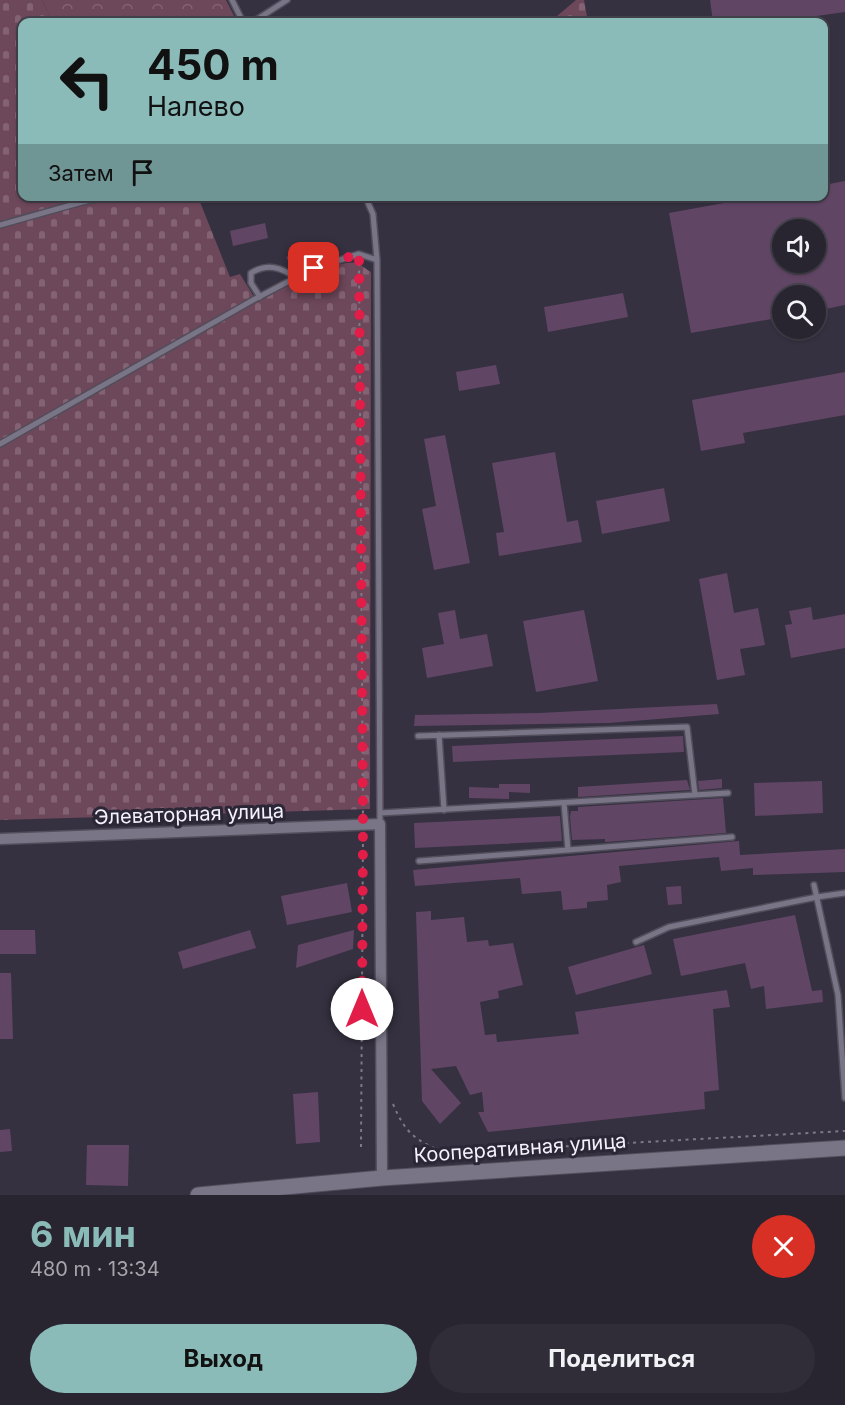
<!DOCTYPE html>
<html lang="ru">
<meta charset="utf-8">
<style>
body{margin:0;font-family:Inter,sans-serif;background:#302d38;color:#f1f3f6;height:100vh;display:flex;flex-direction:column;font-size:22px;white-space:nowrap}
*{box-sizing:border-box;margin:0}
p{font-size:20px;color:#a5a5ab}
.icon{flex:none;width:33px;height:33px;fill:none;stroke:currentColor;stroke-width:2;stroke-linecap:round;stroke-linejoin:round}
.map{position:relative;height:1195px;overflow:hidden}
.panel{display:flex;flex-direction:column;background:#282530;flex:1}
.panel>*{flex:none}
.banner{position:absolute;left:18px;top:18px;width:810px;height:183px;border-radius:12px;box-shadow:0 2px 4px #0004,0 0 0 2px #44424c;background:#8bbbb9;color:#111;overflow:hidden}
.controls{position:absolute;left:772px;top:219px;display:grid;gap:12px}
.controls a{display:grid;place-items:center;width:54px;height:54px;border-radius:50%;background:#282530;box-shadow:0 2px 4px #0004,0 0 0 2px #44424c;font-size:30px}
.pin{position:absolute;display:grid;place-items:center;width:51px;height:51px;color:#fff;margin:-26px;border-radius:12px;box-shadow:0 3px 9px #0006}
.me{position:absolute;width:66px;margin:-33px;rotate:0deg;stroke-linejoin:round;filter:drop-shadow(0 0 4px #0008)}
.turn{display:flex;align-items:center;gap:21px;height:126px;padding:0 30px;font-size:27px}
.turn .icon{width:78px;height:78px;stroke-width:2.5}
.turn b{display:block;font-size:42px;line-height:51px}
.then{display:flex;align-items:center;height:57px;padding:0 30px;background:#0003;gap:12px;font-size:22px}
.round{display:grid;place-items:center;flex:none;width:63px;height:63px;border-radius:32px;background:#302d38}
.headline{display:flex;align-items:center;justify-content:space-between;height:102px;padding:0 30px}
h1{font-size:36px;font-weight:700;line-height:45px;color:#8bbbb9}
.action{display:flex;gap:12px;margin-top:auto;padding:12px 30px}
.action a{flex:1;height:69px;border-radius:36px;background:#8bbbb9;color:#111;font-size:24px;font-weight:700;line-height:69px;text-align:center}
.action a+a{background:#302d38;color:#f1f3f6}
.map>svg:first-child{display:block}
</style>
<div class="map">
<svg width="845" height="1195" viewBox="0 0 845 1195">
<defs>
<pattern id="forest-crowns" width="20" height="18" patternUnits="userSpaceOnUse" patternTransform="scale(1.5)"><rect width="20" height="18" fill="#6d475a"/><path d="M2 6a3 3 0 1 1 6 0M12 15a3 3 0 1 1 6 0" fill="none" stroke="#826273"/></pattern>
<pattern id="cemetery-stones" width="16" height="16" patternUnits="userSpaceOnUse" patternTransform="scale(1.5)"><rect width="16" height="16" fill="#6d475a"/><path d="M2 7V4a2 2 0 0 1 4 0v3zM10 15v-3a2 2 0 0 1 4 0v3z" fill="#826273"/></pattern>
</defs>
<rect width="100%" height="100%" fill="#353140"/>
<!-- forest -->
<path fill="url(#forest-crowns)" d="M 42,0 L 226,0 L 237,22 L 53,22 Z"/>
<!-- cemetery -->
<path fill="url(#cemetery-stones)" d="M 0,0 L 42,0 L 53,22 L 22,22 L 22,196 L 198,197 L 230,277 L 240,274 L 257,302 C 278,292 338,256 359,264 C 363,266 367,270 371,272 L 370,809 L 0,820 Z
M 576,0 L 584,0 L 588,22 L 550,22 Z"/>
<!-- building -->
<path fill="#614565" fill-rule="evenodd" d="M 710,0 L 845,0 L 845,12 L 774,22 L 713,22 Z
M 845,181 L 845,305 L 816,311 L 816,296 L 783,296 L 783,317 L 691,333 L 669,213 L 762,196 L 824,196 L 824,185 ZM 783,230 L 816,230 L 816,262 L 783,262 Z
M 265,223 L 268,238 L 233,246 L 230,231 Z
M 309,246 L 316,261 L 308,265 L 305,260 L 291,267 L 286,257 Z
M 623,293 L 628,317 L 548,332 L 544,307 Z
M 496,365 L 500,384 L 459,391 L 456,372 Z
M 845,372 L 845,415 L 743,433 L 745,443 L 701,451 L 692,400 Z
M 445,435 L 470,563 L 434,570 L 422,509 L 436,506 L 424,439 Z
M 555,452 L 567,522 L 578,520 L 582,542 L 499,556 L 496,533 L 504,532 L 492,463 Z
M 664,488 L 670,521 L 602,534 L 596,501 Z
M 727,573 L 734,613 L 758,608 L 765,645 L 740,649 L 745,675 L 717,680 L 699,579 Z
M 811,607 L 813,620 L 845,614 L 845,648 L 791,658 L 785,625 L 792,624 L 789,611 Z
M 455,610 L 460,639 L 487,634 L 493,666 L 427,678 L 422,648 L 444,644 L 438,613 Z
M 584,610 L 598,681 L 536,692 L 523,621 Z
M 717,704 L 719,714 L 609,723 L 414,726 L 415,715 L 539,713 Z
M 683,736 L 684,752 L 453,762 L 452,746 Z
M 722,779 L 722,788 L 699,790 L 698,781 Z
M 687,780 L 690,790 L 578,797 L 578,787 Z
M 822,781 L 823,813 L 755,816 L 754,783 Z
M 499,784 L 530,784 L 530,793 L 509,792 L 509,799 L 469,798 L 469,787 L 499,788 Z
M 723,798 L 726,833 L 605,842 L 605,839 L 572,840 L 570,816 L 571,811 L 578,811 L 578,807 Z
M 560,816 L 562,841 L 415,848 L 414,823 Z
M 739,841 L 740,855 L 845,849 L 845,872 L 753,875 L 753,868 L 721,871 L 719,857 L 619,866 L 621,882 L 607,885 L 608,900 L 587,902 L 587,908 L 563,910 L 561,891 L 522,894 L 520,878 L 415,886 L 413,870 Z
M 347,883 L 352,912 L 287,925 L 281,896 Z
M 681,886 L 682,904 L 668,905 L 666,887 Z
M 431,911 L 431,920 L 464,917 L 467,942 L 488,940 L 489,946 L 513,943 L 523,985 L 498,991 L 499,998 L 480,1002 L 485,1035 L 496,1034 L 497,1042 L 579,1034 L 575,1012 L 727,990 L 730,1007 L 713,1009 L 719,1090 L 704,1092 L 705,1109 L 488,1132 L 478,1112 L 484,1112 L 482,1092 L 470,1095 L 456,1066 L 431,1069 L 461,1103 L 440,1124 L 422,1101 L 416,912 Z
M 795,915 L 812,991 L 822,990 L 823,1002 L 766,1009 L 764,986 L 751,989 L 745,963 L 681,976 L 673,939 Z
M 0,930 L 35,930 L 36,954 L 0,954 Z
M 250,930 L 256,948 L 183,969 L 178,952 Z
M 354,930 L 353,949 L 296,968 L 298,945 Z
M 644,945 L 652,974 L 576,995 L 568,967 Z
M 0,973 L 11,973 L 13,1039 L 0,1039 Z
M 318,1092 L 320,1142 L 296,1144 L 293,1094 Z
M 10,1129 L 12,1151 L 0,1152 L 0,1130 Z
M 87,1145 L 129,1145 L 128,1186 L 86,1185 Z"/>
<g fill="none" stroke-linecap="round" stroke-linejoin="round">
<!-- lane casing -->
<g stroke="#514d5a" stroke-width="8">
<path id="lane" d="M 232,0 L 243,22
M 253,22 L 287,0
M 365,196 L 373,214 L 377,260 L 380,824
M 0,225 L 82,202 L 110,196
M 260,297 L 251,283 L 251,273 C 267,263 281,267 296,278
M 0,444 L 255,299 L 314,268 L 359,254 L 377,260
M 439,735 L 444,810
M 418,736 L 687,727 L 695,795
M 380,813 L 728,793
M 568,850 L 732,837
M 419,861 L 568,850 L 564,803
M 814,885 L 838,995 L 845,1098
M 636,942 L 669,927 L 817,897 L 845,893"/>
</g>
<!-- street casing -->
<g stroke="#514d5a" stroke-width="13">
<path id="street" d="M 0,839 L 380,824 L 382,1178"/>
</g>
<!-- secondary casing -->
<g stroke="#514d5a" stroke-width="17">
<path id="secondary" d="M 198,1195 L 382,1178 L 845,1148"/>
</g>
<!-- path -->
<path stroke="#7d7a87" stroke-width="2" stroke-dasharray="3 4.5" stroke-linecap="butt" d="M 359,263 L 363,815
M 393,1104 C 406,1135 416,1140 445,1153 L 845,1131
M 361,1147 L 363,835"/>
<!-- lane -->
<use href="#lane" stroke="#797587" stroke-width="5"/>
<!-- street -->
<use href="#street" stroke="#797587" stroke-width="10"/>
<!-- secondary -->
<use href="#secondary" stroke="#797587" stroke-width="15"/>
</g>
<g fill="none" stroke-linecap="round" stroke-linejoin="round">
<!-- route -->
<path stroke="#e11d48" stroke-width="10" stroke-dasharray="0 18" d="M 314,268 L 359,254 L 363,825 L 362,1009"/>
</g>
<g text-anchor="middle" stroke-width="6" stroke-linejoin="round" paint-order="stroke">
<!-- street labels -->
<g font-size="20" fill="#f4f2fc" stroke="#2b2736">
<text transform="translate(189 814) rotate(-2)" y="7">Элеваторная улица</text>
<text transform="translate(520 1148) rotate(-4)" y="7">Кооперативная улица</text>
</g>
</g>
</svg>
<div class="controls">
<a><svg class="icon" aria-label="sound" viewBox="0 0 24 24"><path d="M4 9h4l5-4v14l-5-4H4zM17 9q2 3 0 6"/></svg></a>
<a><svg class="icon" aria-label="search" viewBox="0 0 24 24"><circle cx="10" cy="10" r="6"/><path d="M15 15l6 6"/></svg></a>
</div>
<div class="pin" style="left:314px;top:268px;background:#d93025"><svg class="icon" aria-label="arrive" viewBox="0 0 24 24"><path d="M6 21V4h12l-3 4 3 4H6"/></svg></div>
<svg class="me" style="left:362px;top:1009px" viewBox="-20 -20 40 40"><circle r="19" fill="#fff"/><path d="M0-13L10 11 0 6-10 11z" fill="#e11d48"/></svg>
<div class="banner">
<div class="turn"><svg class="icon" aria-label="left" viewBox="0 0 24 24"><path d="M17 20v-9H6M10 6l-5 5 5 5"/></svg><div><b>450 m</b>Налево</div></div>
<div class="then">Затем<svg class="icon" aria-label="arrive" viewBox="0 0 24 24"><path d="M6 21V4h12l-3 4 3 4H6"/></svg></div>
</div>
</div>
<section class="panel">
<div class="headline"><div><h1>6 мин</h1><p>480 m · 13:34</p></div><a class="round" style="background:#d93025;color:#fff"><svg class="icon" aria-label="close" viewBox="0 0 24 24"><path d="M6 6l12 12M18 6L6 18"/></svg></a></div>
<div class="action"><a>Выход</a><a>Поделиться</a></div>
</section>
